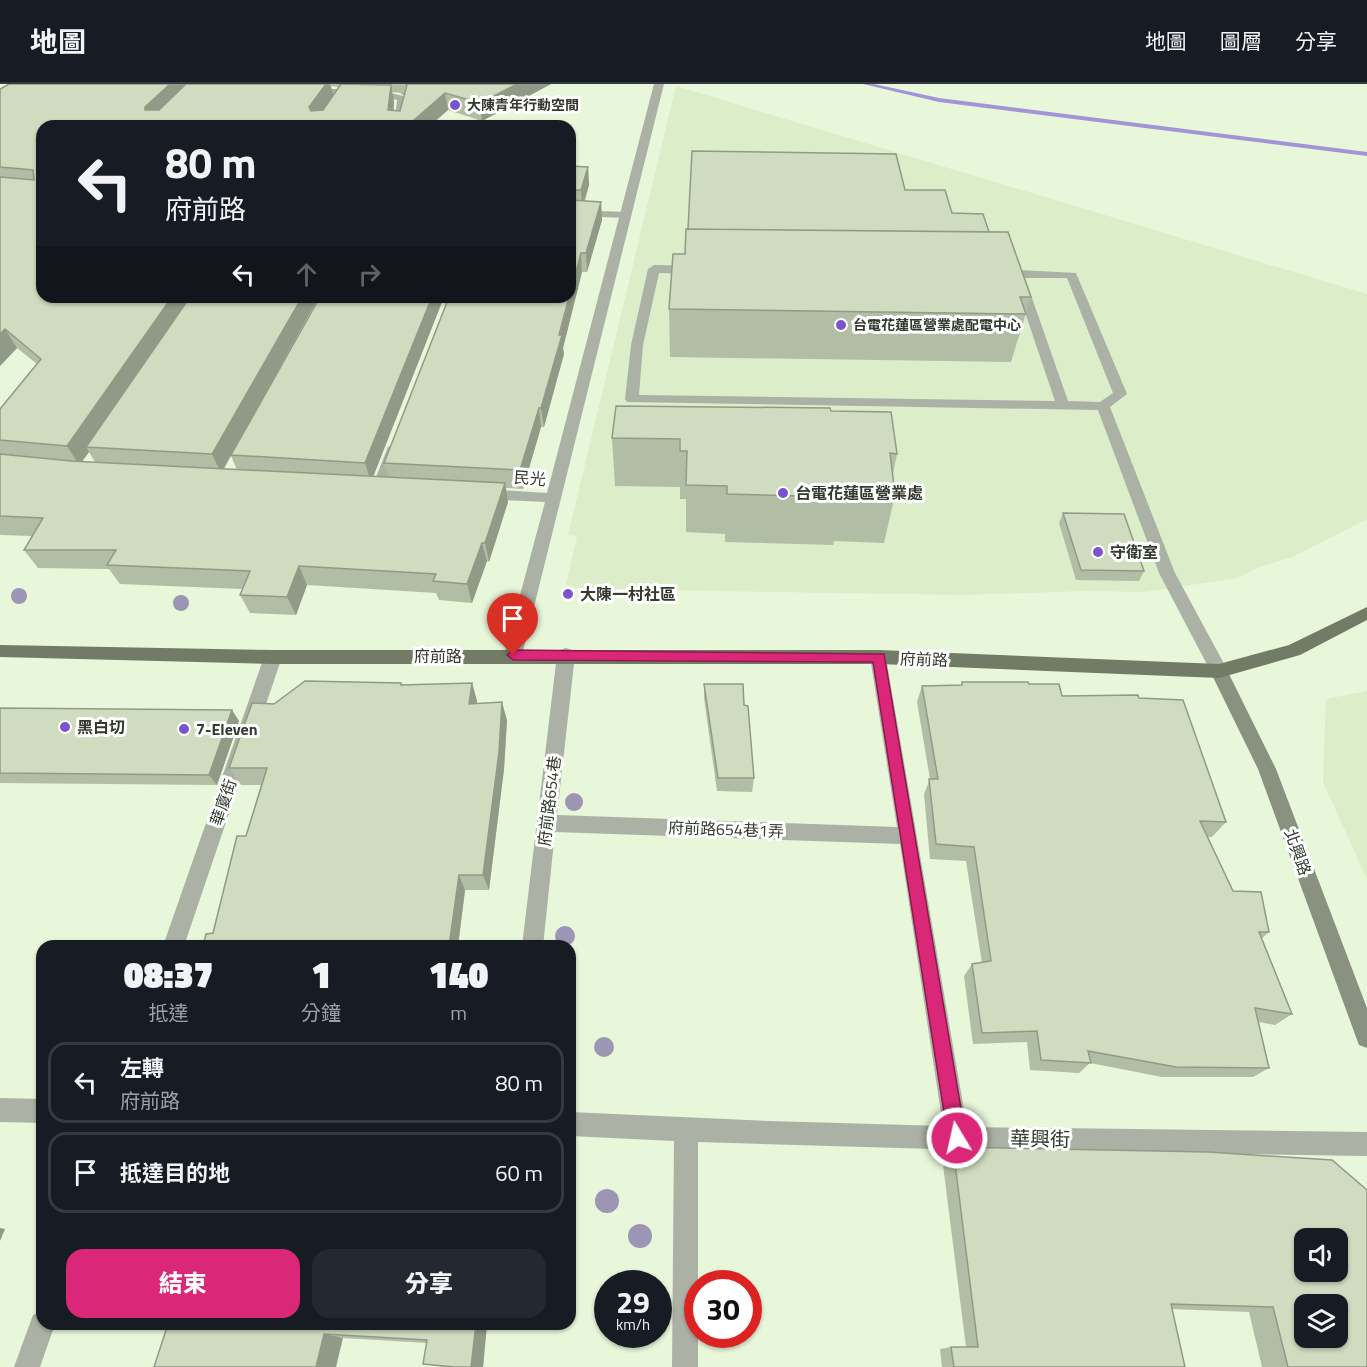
<!DOCTYPE html>
<html lang="zh-TW">
<meta charset="utf-8">
<style>
body{margin:0;font-family:"Titillium Web","Noto Sans TC",sans-serif;background:#242831;color:#f1f3f6;height:100vh;display:flex;flex-direction:column;font-size:22px;white-space:nowrap}
*{box-sizing:border-box;margin:0}
p{font-size:20px;color:#9ea1a6}
.icon{flex:none;width:33px;height:33px;fill:none;stroke:currentColor;stroke-width:2;stroke-linecap:round;stroke-linejoin:round}
.map{position:relative;flex:1;overflow:hidden}
.details{position:absolute;left:36px;top:856px;width:540px;height:390px;display:flex;flex-direction:column;background:#171b24;border-radius:18px;box-shadow:0 2px 4px #0004}
.details>*{flex:none}
.top-card{position:absolute;left:36px;top:36px;width:540px;height:183px;border-radius:18px;box-shadow:0 2px 4px #0004;background:#171b24;color:#f1f3f6;overflow:hidden}
.fabs{position:absolute;left:1294px;top:1144px;display:grid;gap:12px}
.fabs a{display:grid;place-items:center;width:54px;height:54px;border-radius:12px;background:#171b24;box-shadow:0 2px 4px #0004;font-size:30px}
.speed{position:absolute;left:594px;top:1186px;display:flex;gap:12px;font-size:30px;font-weight:700;text-align:center}
.speed>*{display:grid;place-content:center;width:78px;height:78px;border-radius:50%;background:#171b24;box-shadow:0 2px 4px #0004;line-height:1}
.speed small{font-size:15px;font-weight:400}
.speed .limit{border:9px solid #d22;background:#fff;color:#111}
.pin{position:absolute;display:grid;place-items:center;width:51px;height:51px;color:#fff;margin:-62px -26px;border-radius:50% 50% 50% 0;rotate:-45deg;box-shadow:0 0 6px #0007}
.pin .icon{rotate:45deg}
.me{position:absolute;width:66px;margin:-33px;rotate:351deg;stroke-linejoin:round;filter:drop-shadow(0 0 4px #0008)}
.turn{display:flex;align-items:center;gap:21px;height:126px;padding:0 30px;font-size:27px}
.turn .icon{width:78px;height:78px;stroke-width:2.5}
.turn b{display:block;font-size:42px;line-height:51px}
.lanes{display:flex;align-items:center;height:57px;padding:0 30px;background:#0003;justify-content:center;gap:30px;direction:ltr}
.lanes .off{opacity:.35}
.eta{display:flex;justify-content:space-evenly;align-items:center;height:102px;text-align:center}
.eta b{font-size:36px;font-weight:800;line-height:42px}
.primary-button{display:flex;gap:12px;margin-top:auto;padding:12px 30px}
.primary-button a{flex:1;height:69px;border-radius:18px;background:#db2777;color:#fff;font-size:24px;font-weight:800;line-height:69px;text-align:center}
.primary-button a+a{background:#242831;color:#f1f3f6}
ul{padding:0;list-style:none}
li{display:flex;align-items:center;gap:18px;height:81px;margin:0 12px 9px;padding:0 18px;border:3px solid #363941;border-radius:18px}
li div{flex:1}
li b{display:block;font-size:22px}
li em{font-style:normal}
header{display:flex;align-items:center;gap:36px;box-sizing:border-box;height:84px;padding:0 30px;background:#171b24;border-bottom:2px solid #363941}
header strong{font-size:28px}
nav{display:flex;gap:33px;margin-inline-start:auto;font-size:21px}
.map>svg:first-child{display:block}
</style>
<header>
<strong>地圖</strong>
<nav><a>地圖</a><a>圖層</a><a>分享</a></nav>
</header>
<div class="map">
<svg width="1367" height="1283" viewBox="0 0 1367 1283">
<rect width="100%" height="100%" fill="#e8f6da"/>
<!-- built -->
<path fill="#dbedc9" d="M 676,2 L 1367,210 L 1367,435 L 1292,473 L 1257,484 L 1238,494 L 1144,508 L 1087,507 L 963,511 L 584,505 L 566,501 L 577,452 L 568,451 Z
M 1367,607 L 1367,795 L 1323,698 L 1326,615 Z"/>
<g fill="none" stroke-linecap="round" stroke-linejoin="round">
<!-- stream -->
<path fill="#a394d7" fill-rule="evenodd" d="M 863,0 L 874,0 L 939,14 L 1367,68 L 1367,72 L 939,18 Z"/>
<!-- lane -->
<path fill="#abb1a5" fill-rule="evenodd" d="M 309,4 L 383,7 L 403,12 L 408,18 L 404,42 L 394,42 L 397,16 L 383,13 L 306,9 L 306,5 Z
M 570,126 L 627,128 L 632,131 L 627,134 L 570,132 Z
M 654,181 L 694,182 L 700,186 L 694,190 L 659,189 L 643,261 L 639,311 L 1055,317 L 1012,190 L 1018,186 L 1076,189 L 1127,310 L 1110,323 L 1175,489 L 1228,587 L 1225,592 L 1219,594 L 1213,592 L 1159,489 L 1098,326 L 627,318 L 625,315 L 631,261 L 648,185 ZM 1025,194 L 1067,194 L 1113,309 L 1100,318 L 1068,317 Z"/>
<!-- street -->
<path fill="#abb1a5" fill-rule="evenodd" d="M 654,0 L 664,0 L 522,571 L 519,576 L 513,578 L 507,576 L 504,571 L 545,418 L 484,415 L 477,410 L 484,405 L 547,409 Z
M 395,359 L 402,363 L 386,403 L 384,406 L 374,406 L 372,403 L 388,363 Z
M 566,564 L 572,566 L 575,571 L 557,731 L 897,743 L 870,573 L 873,568 L 879,566 L 885,568 L 967,1043 L 1367,1048 L 1367,1072 L 968,1066 L 698,1058 L 698,1283 L 672,1283 L 674,1057 L 570,1052 L 570,1028 L 769,1037 L 943,1042 L 900,760 L 555,748 L 543,862 L 522,862 L 557,571 L 560,566 Z
M 273,566 L 279,568 L 282,573 L 184,862 L 163,862 L 264,573 L 267,568 Z
M 0,1014 L 42,1015 L 42,1039 L 0,1038 Z
M 42,1227 L 42,1240 L 55,1240 L 40,1283 L 14,1283 L 33,1231 Z"/>
<!-- secondary -->
<path fill="#899280" fill-rule="evenodd" d="M 1219,580 L 1225,582 L 1276,685 L 1367,924 L 1367,964 L 1359,961 L 1356,953 L 1258,685 L 1210,587 L 1213,582 Z"/>
<!-- primary -->
<path fill="#717b66" fill-rule="evenodd" d="M 1367,523 L 1367,536 L 1300,571 L 1219,594 L 879,580 L 273,580 L 0,573 L 0,561 L 273,566 L 879,566 L 1219,580 L 1289,561 Z"/>
</g>
<!-- trees -->
<g fill="#9c95b4">
<circle cx="19" cy="512" r="8"/>
<circle cx="181" cy="519" r="8"/>
<circle cx="574" cy="718" r="9"/>
<circle cx="565" cy="852" r="10"/>
<circle cx="604" cy="963" r="10"/>
<circle cx="607" cy="1117" r="12"/>
<circle cx="640" cy="1152" r="12"/>
</g>
<!-- wall -->
<path fill="#b2bda5" fill-rule="evenodd" d="M 9,0 L 551,0 L 482,37 L 448,26 L 42,213 L 276,291 L 320,213 L 444,213 L 373,393 L 389,393 L 384,379 L 570,213 L 570,82 L 588,83 L 589,101 L 585,117 L 601,118 L 602,136 L 587,188 L 582,188 L 563,264 L 564,270 L 544,343 L 541,343 L 523,405 L 506,404 L 508,418 L 489,478 L 487,477 L 472,519 L 439,516 L 436,509 L 307,501 L 296,531 L 250,529 L 240,511 L 242,505 L 120,500 L 109,485 L 38,484 L 24,466 L 32,452 L 0,451 L 0,356 L 37,280 L 17,264 L 0,282 L 0,5 ZM 331,2 L 339,3 L 333,11 ZM 392,8 L 400,9 L 404,12 L 400,27 L 394,26 L 394,18 ZM 89,368 L 95,378 L 82,378 ZM 231,372 L 237,386 L 224,385 Z
M 905,106 L 989,148 L 1031,213 L 1011,278 L 670,273 L 669,225 Z
M 831,327 L 897,370 L 893,390 L 895,411 L 884,459 L 834,457 L 833,461 L 725,458 L 725,450 L 686,448 L 686,415 L 680,415 L 680,403 L 615,402 L 612,354 Z
M 1063,429 L 1144,487 L 1139,497 L 1076,496 L 1059,439 Z
M 962,598 L 1029,600 L 1062,612 L 1139,614 L 1226,738 L 1212,753 L 1207,753 L 1233,807 L 1269,848 L 1261,855 L 1292,930 L 1275,941 L 1259,938 L 1269,984 L 1253,993 L 1162,993 L 1090,979 L 1079,989 L 1030,986 L 1027,958 L 973,960 L 964,892 L 972,880 L 982,879 L 966,777 L 930,775 L 924,710 L 930,695 L 917,618 L 922,602 L 961,601 Z
M 401,599 L 402,601 L 472,599 L 477,617 L 477,619 L 507,636 L 504,685 L 489,806 L 465,806 L 458,862 L 213,849 L 246,752 L 261,701 L 241,701 L 229,684 L 274,620 Z
M 704,600 L 754,694 L 752,708 L 717,707 L 704,614 Z
M 0,624 L 239,637 L 217,701 L 0,699 Z
M 953,1063 L 1208,1068 L 1367,1283 L 1262,1283 L 1249,1228 L 1172,1225 L 1185,1283 L 942,1283 L 940,1265 L 951,1263 L 966,1263 L 942,1073 Z
M 168,1240 L 487,1240 L 483,1283 L 444,1283 L 423,1280 L 427,1259 L 343,1254 Z"/>
<!-- shaded-wall -->
<path fill="#919a86" d="M 170,0 L 194,0 L 152,40 L 145,26 L 145,23 Z
M 326,0 L 330,0 L 334,13 L 314,41 L 309,23 Z
M 517,0 L 551,0 L 482,37 L 480,19 Z
M 391,1 L 394,18 L 392,42 L 388,26 Z
M 445,9 L 448,26 L 430,42 L 407,42 Z
M 588,83 L 589,101 L 582,124 L 581,106 Z
M 601,118 L 602,136 L 587,188 L 586,169 Z
M 581,169 L 582,188 L 563,264 L 564,270 L 544,343 L 541,324 Z
M 172,213 L 193,213 L 86,363 L 89,368 L 79,381 L 67,362 Z
M 302,213 L 319,213 L 221,389 L 212,370 Z
M 432,213 L 444,213 L 371,398 L 365,379 Z
M 5,245 L 17,264 L 0,282 L 0,250 Z
M 539,324 L 541,343 L 523,405 L 520,386 Z
M 505,399 L 508,418 L 489,478 L 485,459 Z
M 482,459 L 487,477 L 472,519 L 467,500 Z
M 299,482 L 307,501 L 296,531 L 287,513 Z
M 472,599 L 477,617 L 474,637 L 469,620 Z
M 502,618 L 507,636 L 504,685 L 489,806 L 483,791 Z
M 232,626 L 239,637 L 217,701 L 209,691 Z
M 459,791 L 465,806 L 458,862 L 449,862 Z
M 0,1144 L 5,1145 L 0,1157 Z
M 476,1240 L 487,1240 L 483,1283 L 471,1283 Z
M 324,1250 L 343,1254 L 336,1283 L 316,1283 Z"/>
<!-- building -->
<path fill="#cfdcc0" stroke="#919a86" stroke-width="1.5" fill-rule="evenodd" d="M 9,0 L 170,0 L 145,23 L 145,26 L 159,26 L 186,0 L 326,0 L 309,23 L 311,27 L 323,26 L 341,0 L 391,1 L 388,26 L 400,27 L 407,1 L 405,0 L 517,0 L 480,19 L 445,9 L 407,42 L 42,42 L 42,213 L 172,213 L 67,362 L 0,356 L 0,325 L 41,275 L 5,245 L 0,250 L 0,93 L 34,96 L 33,86 L 0,83 L 0,5 Z
M 692,67 L 896,70 L 905,106 L 945,106 L 952,129 L 983,130 L 989,148 L 688,145 Z
M 570,82 L 588,83 L 581,106 L 570,106 Z
M 570,116 L 601,118 L 586,169 L 581,169 L 570,210 Z
M 686,145 L 1008,148 L 1031,213 L 1020,213 L 1026,230 L 669,225 L 673,170 L 685,170 Z
M 190,213 L 302,213 L 212,370 L 86,363 Z
M 320,213 L 432,213 L 365,379 L 231,371 Z
M 449,213 L 569,213 L 559,251 L 562,251 L 541,324 L 539,324 L 520,386 L 384,379 Z
M 616,322 L 830,324 L 831,327 L 891,328 L 897,370 L 890,369 L 895,411 L 841,409 L 841,413 L 727,410 L 727,402 L 686,401 L 687,367 L 680,367 L 680,355 L 612,354 Z
M 0,370 L 71,377 L 505,399 L 485,459 L 482,459 L 467,500 L 433,497 L 436,490 L 299,482 L 287,513 L 240,511 L 250,487 L 107,481 L 116,466 L 24,466 L 43,434 L 0,432 Z
M 1063,429 L 1124,430 L 1144,487 L 1081,486 Z
M 305,597 L 401,599 L 401,601 L 472,599 L 469,620 L 502,618 L 499,668 L 483,791 L 459,791 L 449,862 L 203,862 L 206,850 L 213,849 L 237,752 L 246,752 L 267,684 L 229,684 L 252,619 L 274,620 Z
M 962,598 L 1028,598 L 1029,600 L 1059,600 L 1062,612 L 1138,611 L 1139,614 L 1183,616 L 1226,738 L 1200,737 L 1233,807 L 1261,808 L 1269,848 L 1259,848 L 1292,930 L 1255,924 L 1269,984 L 1176,983 L 1088,967 L 1091,979 L 1041,976 L 1037,947 L 982,949 L 972,880 L 991,877 L 974,763 L 936,760 L 929,695 L 938,695 L 922,602 L 962,601 Z
M 704,600 L 743,600 L 744,621 L 748,622 L 754,694 L 718,694 Z
M 0,624 L 232,626 L 209,691 L 0,689 Z
M 953,1063 L 1208,1068 L 1332,1076 L 1367,1106 L 1367,1283 L 1288,1283 L 1273,1223 L 1171,1220 L 1185,1283 L 954,1283 L 951,1263 L 978,1263 ZM 1305,1155 L 1338,1155 L 1338,1188 L 1305,1188 ZM 1305,1221 L 1338,1221 L 1338,1254 L 1305,1254 Z
M 168,1240 L 476,1240 L 471,1283 L 455,1283 L 423,1280 L 427,1256 L 324,1250 L 316,1283 L 154,1283 Z"/>
<!-- route -->
<path fill="#db2777" stroke="#8e194d" stroke-width="1.5" d="M 513,566 L 884,570 L 966,1054 L 963,1060 L 957,1063 L 950,1060 L 948,1054 L 873,578 L 513,576 L 507,571 Z"/>
<!-- markers -->
<g fill="#7b54cd" stroke="#fff" stroke-width="2">
<circle cx="455" cy="21" r="6"/>
<circle cx="841" cy="241" r="6"/>
<circle cx="783" cy="409" r="6"/>
<circle cx="1098" cy="468" r="6"/>
<circle cx="568" cy="510" r="6"/>
<circle cx="65" cy="643" r="6"/>
<circle cx="184" cy="645" r="6"/>
</g>
<g text-anchor="middle" stroke-width="6" stroke-linejoin="round" paint-order="stroke">
<!-- far-poi labels -->
<g font-size="14" font-weight="bold" fill="#34392e" stroke="#fff" text-anchor="start">
<text x="467" y="26">大陳青年行動空間</text>
<text x="853" y="246">台電花蓮區營業處配電中心</text>
</g>
<!-- street labels -->
<g font-size="16" fill="#34392e" stroke="#fff">
<text transform="translate(530 394) rotate(4)" y="6">民光</text>
<text x="438" y="578">府前路</text>
<text transform="translate(924 575) rotate(2)" y="6">府前路</text>
<text transform="translate(549 717) rotate(-83)" y="6">府前路654巷</text>
<text transform="translate(223 718) rotate(-71)" y="6">華廈街</text>
<text transform="translate(726 745) rotate(2)" y="6">府前路654巷1弄</text>
<text transform="translate(1298 768) rotate(70)" y="6">北興路</text>
</g>
<!-- poi labels -->
<g font-size="16" font-weight="bold" fill="#34392e" stroke="#fff" text-anchor="start">
<text x="795" y="415">台電花蓮區營業處</text>
<text x="1110" y="474">守衛室</text>
<text x="580" y="516">大陳一村社區</text>
<text x="77" y="649">黑白切</text>
<text x="196" y="651">7-Eleven</text>
</g>
<!-- near-street labels -->
<g font-size="20" fill="#34392e" stroke="#fff">
<text transform="translate(1040 1055) rotate(1)" y="7">華興街</text>
</g>
</g>
</svg>
<div class="fabs">
<a><svg class="icon" aria-label="sound" viewBox="0 0 24 24"><path d="M4 9h4l5-4v14l-5-4H4zM17 9q2 3 0 6"/></svg></a>
<a><svg class="icon" aria-label="layers" viewBox="0 0 24 24"><path d="M12 4l9 5-9 5-9-5zM3 14l9 5 9-5"/></svg></a>
</div>
<div class="speed"><div>29<small>km/h</small></div><div class="limit">30</div></div>
<div class="pin" style="left:513px;top:571px;background:#d93025"><svg class="icon" aria-label="arrive" viewBox="0 0 24 24"><path d="M6 21V4h12l-3 4 3 4H6"/></svg></div>
<svg class="me" style="left:957px;top:1054px" viewBox="-20 -20 40 40"><circle r="17" fill="#db2777" stroke="#fff" stroke-width="3"/><path d="M0-11L8 9 0 5-8 9z" fill="#fff"/></svg>
<div class="top-card">
<div class="turn"><svg class="icon" aria-label="left" viewBox="0 0 24 24"><path d="M17 20v-9H6M10 6l-5 5 5 5"/></svg><div><b>80 m</b>府前路</div></div>
<div class="lanes"><svg class="icon" aria-label="left" viewBox="0 0 24 24"><path d="M17 20v-9H6M10 6l-5 5 5 5"/></svg><svg class="icon off" aria-label="ahead" viewBox="0 0 24 24"><path d="M12 20V5M6 11l6-6 6 6"/></svg><svg class="icon off" aria-label="right" viewBox="0 0 24 24"><path d="M7 20v-9h11M14 6l5 5-5 5"/></svg></div>
</div>
<section class="details">
<div class="eta">
<div><b>08:37</b><p>抵達</p></div>
<div><b>1</b><p>分鐘</p></div>
<div><b>140</b><p>m</p></div>
</div>
<ul>
<li><svg class="icon" aria-label="left" viewBox="0 0 24 24"><path d="M17 20v-9H6M10 6l-5 5 5 5"/></svg><div><b>左轉</b><p>府前路</p></div><em>80 m</em></li>
<li><svg class="icon" aria-label="arrive" viewBox="0 0 24 24"><path d="M6 21V4h12l-3 4 3 4H6"/></svg><div><b>抵達目的地</b></div><em>60 m</em></li>
</ul>
<div class="primary-button"><a>結束</a><a>分享</a></div>
</section>
</div>
